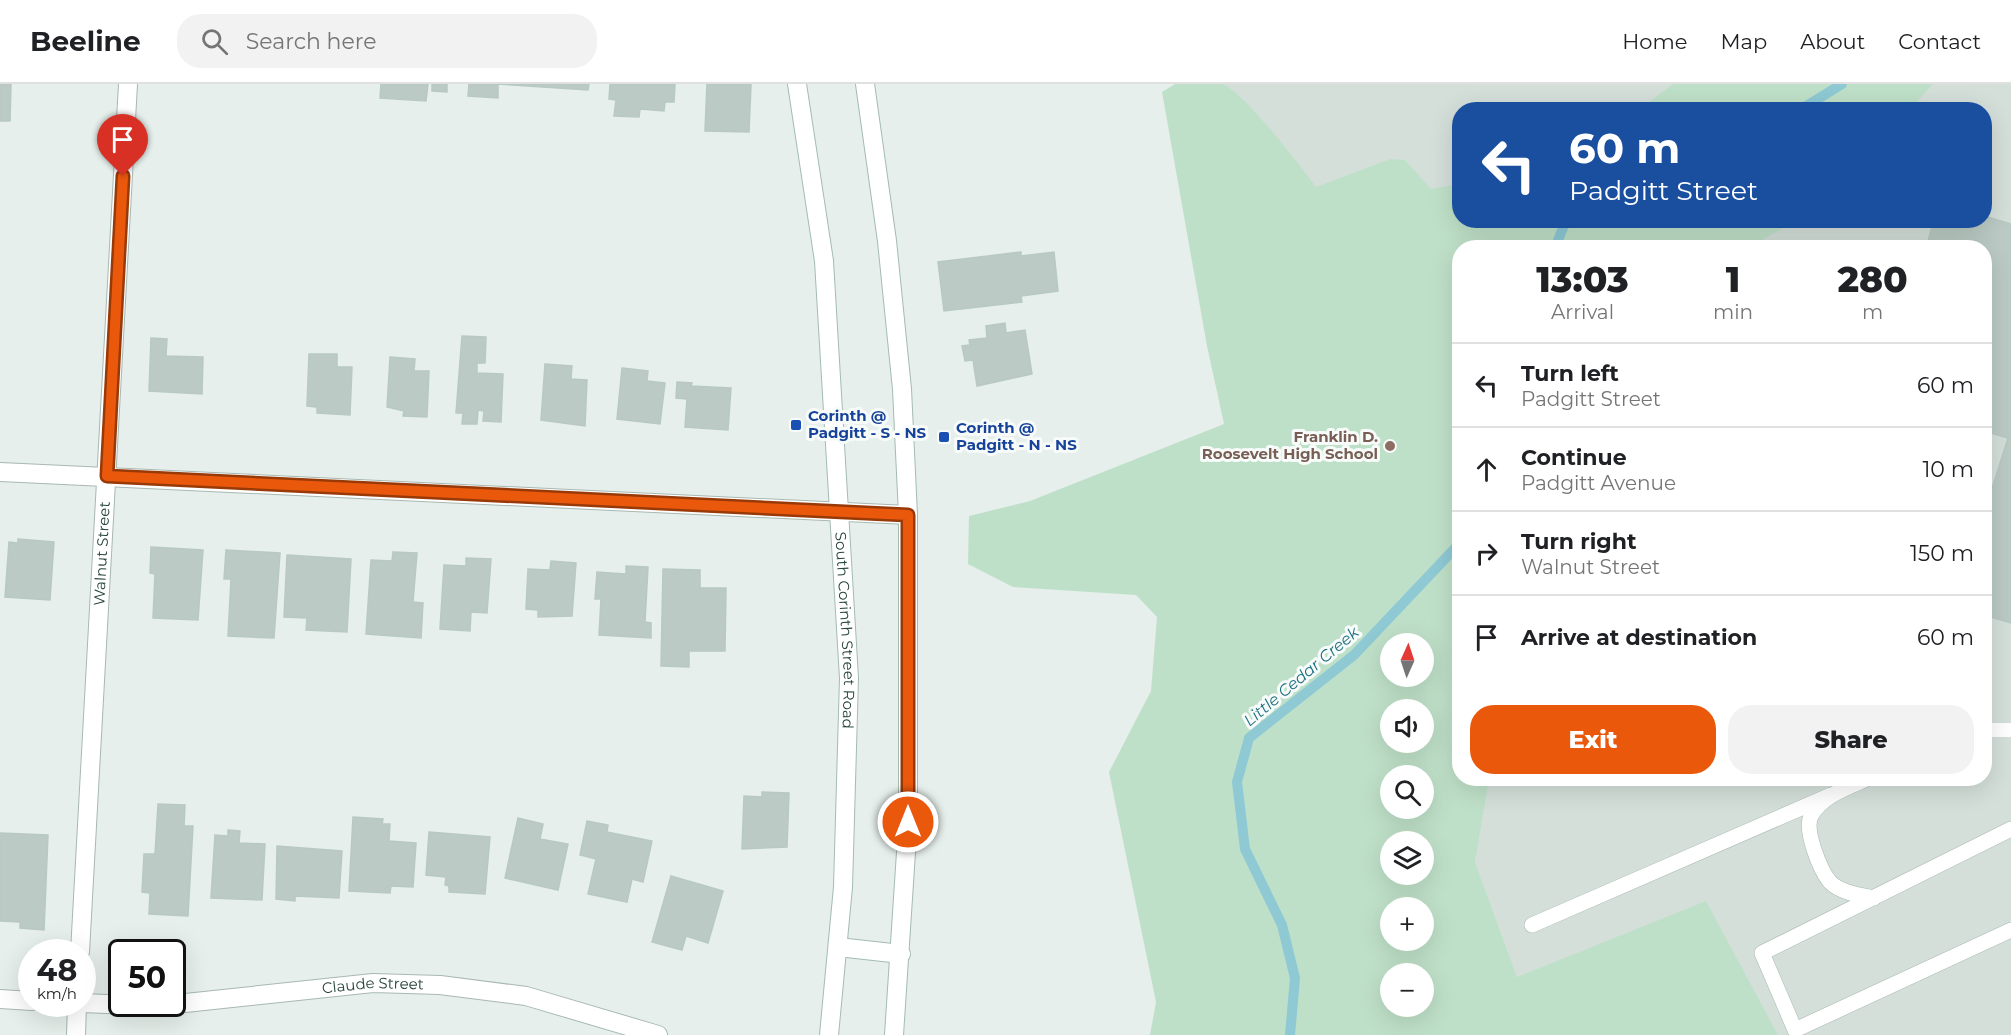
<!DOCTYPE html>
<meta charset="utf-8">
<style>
body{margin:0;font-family:Montserrat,sans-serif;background:#f2f2f2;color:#202124;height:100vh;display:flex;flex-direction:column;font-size:22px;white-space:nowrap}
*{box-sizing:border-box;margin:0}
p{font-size:20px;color:#757577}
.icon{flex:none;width:33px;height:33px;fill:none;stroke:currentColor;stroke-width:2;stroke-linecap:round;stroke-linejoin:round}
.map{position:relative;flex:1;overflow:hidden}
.panel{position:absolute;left:1452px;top:156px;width:540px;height:546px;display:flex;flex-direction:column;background:#fff;border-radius:24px;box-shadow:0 6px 24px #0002}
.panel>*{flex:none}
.top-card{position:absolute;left:1452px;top:18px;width:540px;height:126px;border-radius:24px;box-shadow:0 6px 24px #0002;background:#1a4fa0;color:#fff;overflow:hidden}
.needle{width:39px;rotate:3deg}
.buttons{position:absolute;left:1380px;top:549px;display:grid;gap:12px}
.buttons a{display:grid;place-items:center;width:54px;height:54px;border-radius:50%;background:#fff;box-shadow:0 6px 24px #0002;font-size:30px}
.speed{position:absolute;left:18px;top:855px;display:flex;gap:12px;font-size:30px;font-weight:700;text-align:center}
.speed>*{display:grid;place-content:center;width:78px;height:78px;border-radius:50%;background:#fff;box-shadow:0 6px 24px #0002;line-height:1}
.speed small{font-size:15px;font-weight:400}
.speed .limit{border:3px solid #111;border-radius:9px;background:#fff;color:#111}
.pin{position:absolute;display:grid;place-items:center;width:51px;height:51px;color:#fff;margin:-62px -26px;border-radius:50% 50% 50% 0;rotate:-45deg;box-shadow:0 0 6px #0007}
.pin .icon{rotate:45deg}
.me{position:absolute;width:66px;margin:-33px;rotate:0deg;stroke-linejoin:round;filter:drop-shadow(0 0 4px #0008)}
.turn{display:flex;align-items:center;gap:21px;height:126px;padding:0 18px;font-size:27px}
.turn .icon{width:78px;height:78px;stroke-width:2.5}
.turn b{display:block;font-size:42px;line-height:51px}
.eta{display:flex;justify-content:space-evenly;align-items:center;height:102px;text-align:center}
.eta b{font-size:36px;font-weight:800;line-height:42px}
.action{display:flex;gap:12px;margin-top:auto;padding:12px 18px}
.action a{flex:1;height:69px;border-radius:24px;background:#ea580c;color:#fff;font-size:24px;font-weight:800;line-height:69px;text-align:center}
.action a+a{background:#f2f2f2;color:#202124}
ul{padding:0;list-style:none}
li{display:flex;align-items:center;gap:18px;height:84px;padding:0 18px;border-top:2px solid #e0e0e0}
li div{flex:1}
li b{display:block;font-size:22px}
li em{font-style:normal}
header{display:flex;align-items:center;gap:36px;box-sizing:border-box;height:84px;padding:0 30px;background:#fff;border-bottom:2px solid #e0e0e0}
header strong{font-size:28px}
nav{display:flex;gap:33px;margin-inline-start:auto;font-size:21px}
.search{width:420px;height:54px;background:#f2f2f2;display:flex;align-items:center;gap:15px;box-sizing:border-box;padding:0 21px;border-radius:24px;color:#757577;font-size:22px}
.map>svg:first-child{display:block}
</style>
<header>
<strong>Beeline</strong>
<div class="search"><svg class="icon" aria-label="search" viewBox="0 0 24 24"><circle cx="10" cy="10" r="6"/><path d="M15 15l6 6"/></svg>Search here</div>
<nav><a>Home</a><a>Map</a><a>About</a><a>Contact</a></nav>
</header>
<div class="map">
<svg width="2011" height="951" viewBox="0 0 2011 951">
<rect width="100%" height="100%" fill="#e6efeb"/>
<!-- built -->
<path fill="#d4dfda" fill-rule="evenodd" d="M 1183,0 L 2011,0 L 2011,951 L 1538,951 L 1424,639 L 1424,560 ZM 1460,26 L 1984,26 L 1984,136 L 1460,136 ZM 1460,164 L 1984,164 L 1984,694 L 1460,694 Z"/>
<!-- green -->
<path fill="#bfe0c8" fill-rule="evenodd" d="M 1175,0 C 1189,0 1208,0 1222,0 C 1242,5 1301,83 1316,103 L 1390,75 L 1405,76 L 1431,105 L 1459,100 L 1460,136 L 1795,137 L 1750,163 L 1460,164 L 1460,694 L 1489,695 L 1475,778 L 1517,893 L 1706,817 L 1778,951 L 1150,951 L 1156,918 L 1109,688 L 1151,607 L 1157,533 L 1136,511 L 1013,503 L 968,480 L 969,432 L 1030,417 L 1224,340 L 1207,262 L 1162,8 ZM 1390,560 L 1424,560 L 1424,592 L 1390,592 ZM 1390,626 L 1424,626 L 1424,658 L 1390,658 ZM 1390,692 L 1424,692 L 1424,724 L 1390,724 ZM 1390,758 L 1424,758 L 1424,790 L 1390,790 ZM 1390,824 L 1424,824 L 1424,856 L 1390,856 ZM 1390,890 L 1424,890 L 1424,922 L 1390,922 Z
M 1673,0 L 1933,0 L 1910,25 L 1640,25 Z"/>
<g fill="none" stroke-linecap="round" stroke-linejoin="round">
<!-- stream -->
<path stroke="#8ec9d4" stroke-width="10" d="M 1800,26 L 1842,0
M 1555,164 L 1566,136
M 1290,951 L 1295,894 L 1282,841 L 1245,765 L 1237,698 L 1249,654 L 1354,571 L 1460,459"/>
</g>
<!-- building -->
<path fill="#bbcac4" stroke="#b8c9c2" stroke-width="1.5" d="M 0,0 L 11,0 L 10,37 L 0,37 Z
M 381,0 L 428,0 L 426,17 L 380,14 Z
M 432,0 L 447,0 L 447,8 L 432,7 Z
M 469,0 L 589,0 L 588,6 L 498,0 L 498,14 L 468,12 Z
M 610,0 L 675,0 L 674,18 L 665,18 L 664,27 L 640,25 L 639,33 L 614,32 L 616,16 L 609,15 Z
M 707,0 L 751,0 L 749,48 L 705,47 Z
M 1984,132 L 2011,140 L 2011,539 L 1984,531 L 1984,430 L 2008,354 L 1984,347 L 1984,164 L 1926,164 L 1934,136 L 1984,136 Z
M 1021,168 L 1021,172 L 1054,168 L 1058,207 L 1021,212 L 1022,218 L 944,227 L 938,178 Z
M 1005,239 L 1006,249 L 1025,246 L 1032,290 L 977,302 L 973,276 L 965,277 L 962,262 L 970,261 L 969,256 L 987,254 L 986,242 Z
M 462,252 L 486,253 L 485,279 L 477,279 L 477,289 L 503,290 L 501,338 L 483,337 L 484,327 L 478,326 L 477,340 L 462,340 L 463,329 L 456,329 Z
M 151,254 L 167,255 L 166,272 L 203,273 L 202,310 L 149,307 Z
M 309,270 L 337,270 L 337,283 L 352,283 L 350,331 L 317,329 L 317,323 L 307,322 Z
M 390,273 L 415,275 L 414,287 L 429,287 L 427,333 L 403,332 L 404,327 L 387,323 Z
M 545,280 L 572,282 L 571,295 L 587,296 L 585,342 L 541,336 Z
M 622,284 L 648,287 L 647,297 L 665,299 L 660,340 L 617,335 Z
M 677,298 L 692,299 L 691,302 L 731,304 L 728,346 L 685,343 L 687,315 L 676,314 Z
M 18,455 L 54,458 L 50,516 L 5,513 L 9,458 L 18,459 Z
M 151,463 L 203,466 L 198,536 L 153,534 L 155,490 L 150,489 Z
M 226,466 L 280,469 L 274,554 L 228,552 L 231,495 L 224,495 Z
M 393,468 L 417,469 L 413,518 L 423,519 L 421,554 L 366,550 L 371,476 L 392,477 Z
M 287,471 L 351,475 L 347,548 L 306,546 L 307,534 L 284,533 Z
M 466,474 L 491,475 L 487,529 L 471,528 L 470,547 L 440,545 L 444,481 L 466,482 Z
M 551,477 L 576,479 L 572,532 L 538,533 L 538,526 L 526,525 L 528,485 L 550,486 Z
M 626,482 L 648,483 L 645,538 L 651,539 L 651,554 L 599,551 L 601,515 L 595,515 L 597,488 L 626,490 Z
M 663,485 L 700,486 L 700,504 L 726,504 L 725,567 L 689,567 L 689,583 L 661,582 Z
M 762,708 L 789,709 L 787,763 L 742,765 L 744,712 L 762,713 Z
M 158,720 L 185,721 L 184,742 L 193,742 L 188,832 L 149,830 L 150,809 L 142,808 L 144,770 L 155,770 Z
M 353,733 L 383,735 L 382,740 L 390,740 L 389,757 L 416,759 L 413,803 L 391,802 L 390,809 L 349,807 Z
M 518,734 L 543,740 L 540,755 L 568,760 L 558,806 L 505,794 Z
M 587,737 L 608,741 L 607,748 L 652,757 L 643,798 L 632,795 L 627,818 L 588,810 L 596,775 L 580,771 Z
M 228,746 L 240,747 L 239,759 L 265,760 L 262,816 L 211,814 L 215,751 L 228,752 Z
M 429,748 L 490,753 L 485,810 L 449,808 L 449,802 L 445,801 L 446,793 L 426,791 Z
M 0,749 L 48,751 L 44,846 L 20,844 L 20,838 L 0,837 Z
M 277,762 L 342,767 L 339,814 L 295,812 L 295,817 L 276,815 Z
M 671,792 L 723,807 L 708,859 L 686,852 L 682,866 L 652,858 Z"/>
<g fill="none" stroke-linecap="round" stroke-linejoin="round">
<!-- lane casing -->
<g stroke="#a8b8b2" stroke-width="16">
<path id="lane" d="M 1984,646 L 2011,646
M 1869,694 C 1849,703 1822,711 1811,732 C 1804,746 1820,786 1830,798 C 1841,809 1860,811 1874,814
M 2011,745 L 1762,869 L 1795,946 L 2011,846
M 1532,841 L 1831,711"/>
</g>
<!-- street casing -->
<g stroke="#a8b8b2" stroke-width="20">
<g id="street">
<path d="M 0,388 L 908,431"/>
<path id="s1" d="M 80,868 L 128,0"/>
<path d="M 0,915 L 32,917"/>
<path id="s2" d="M 82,919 L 157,922 L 373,899 L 440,901 L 526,912 L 658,951"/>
<path d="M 76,951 L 77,920"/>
</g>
</g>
<!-- secondary casing -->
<g stroke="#a4bbb3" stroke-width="20">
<g id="secondary">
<path id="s3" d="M 797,0 L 824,177 L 849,594 L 843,803 L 829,951"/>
<path d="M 865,0 L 887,157 L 902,305 L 908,431 L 908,738 L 894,951"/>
<path d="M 838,863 L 901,870"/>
</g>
</g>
<!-- lane -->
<use href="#lane" stroke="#fff" stroke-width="15"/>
<!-- street -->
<use href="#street" stroke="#fff" stroke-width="18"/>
<!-- secondary -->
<use href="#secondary" stroke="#fff" stroke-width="18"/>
</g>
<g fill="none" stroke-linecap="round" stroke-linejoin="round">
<!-- route casing -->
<g stroke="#983908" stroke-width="15">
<path id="route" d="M 123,92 L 107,392 L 908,431 L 908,738"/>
</g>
<!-- route -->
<use href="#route" stroke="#ea580c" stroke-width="10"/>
</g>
<!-- markers -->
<g fill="#1a4fb4" stroke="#f7fbf9" stroke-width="2">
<rect x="790" y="335" width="12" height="12" rx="3"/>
<rect x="938" y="347" width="12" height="12" rx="3"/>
</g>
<circle fill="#8d6e63" stroke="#f7fbf9" stroke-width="2" cx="1390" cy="362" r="6"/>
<g text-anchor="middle" stroke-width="6" stroke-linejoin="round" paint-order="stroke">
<!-- transit labels -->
<g font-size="15" font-weight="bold" fill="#164399" stroke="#f7fbf9" text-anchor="start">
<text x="808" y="337">Corinth @<tspan x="808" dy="17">Padgitt - S - NS</tspan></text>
<text x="956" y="349">Corinth @<tspan x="956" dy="17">Padgitt - N - NS</tspan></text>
</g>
<!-- education labels -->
<g font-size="15" font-weight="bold" fill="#785e54" stroke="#f7fbf9" text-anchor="end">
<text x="1378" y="358">Franklin D.<tspan x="1378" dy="17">Roosevelt High School</tspan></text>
</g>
<!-- street labels -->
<g font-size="15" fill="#24423a" stroke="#f7fbf9">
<text dy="5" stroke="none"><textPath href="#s1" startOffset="399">Walnut Street</textPath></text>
<text dy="5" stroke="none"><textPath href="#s3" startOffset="549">South Corinth Street Road</textPath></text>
<text dy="5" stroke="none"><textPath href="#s2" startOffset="292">Claude Street</textPath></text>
</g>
<!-- water labels -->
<g font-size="16" font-style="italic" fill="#1c6f80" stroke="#f7fbf9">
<text transform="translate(1301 592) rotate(-40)" y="6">Little Cedar Creek</text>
</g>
</g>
</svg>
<div class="buttons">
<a><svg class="needle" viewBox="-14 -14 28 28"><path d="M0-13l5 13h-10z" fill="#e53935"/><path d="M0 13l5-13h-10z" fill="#757577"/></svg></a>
<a><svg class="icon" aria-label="sound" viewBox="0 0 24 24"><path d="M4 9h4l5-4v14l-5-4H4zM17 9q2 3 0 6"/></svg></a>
<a><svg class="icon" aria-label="search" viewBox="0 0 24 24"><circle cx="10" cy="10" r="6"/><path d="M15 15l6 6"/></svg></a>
<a><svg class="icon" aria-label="layers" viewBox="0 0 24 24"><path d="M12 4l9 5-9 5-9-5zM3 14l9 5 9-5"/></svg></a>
<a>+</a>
<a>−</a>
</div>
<div class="speed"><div>48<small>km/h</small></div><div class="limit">50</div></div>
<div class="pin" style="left:123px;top:92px;background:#d93025"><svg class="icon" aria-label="arrive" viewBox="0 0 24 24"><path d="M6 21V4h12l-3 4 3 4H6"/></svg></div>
<svg class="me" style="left:908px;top:738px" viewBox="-20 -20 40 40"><circle r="17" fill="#ea580c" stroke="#fff" stroke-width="3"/><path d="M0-11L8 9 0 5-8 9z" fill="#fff"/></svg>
<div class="top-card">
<div class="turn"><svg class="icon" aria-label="left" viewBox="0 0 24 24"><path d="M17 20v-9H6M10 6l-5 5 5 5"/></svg><div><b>60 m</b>Padgitt Street</div></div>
</div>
<section class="panel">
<div class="eta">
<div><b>13:03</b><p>Arrival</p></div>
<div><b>1</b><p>min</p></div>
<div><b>280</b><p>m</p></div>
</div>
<ul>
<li><svg class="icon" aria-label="left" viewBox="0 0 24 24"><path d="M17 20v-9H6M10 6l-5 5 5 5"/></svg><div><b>Turn left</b><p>Padgitt Street</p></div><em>60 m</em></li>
<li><svg class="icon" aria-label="ahead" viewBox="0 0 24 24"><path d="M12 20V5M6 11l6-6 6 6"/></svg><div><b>Continue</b><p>Padgitt Avenue</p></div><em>10 m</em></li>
<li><svg class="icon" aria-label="right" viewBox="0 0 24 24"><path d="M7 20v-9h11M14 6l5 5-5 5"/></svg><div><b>Turn right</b><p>Walnut Street</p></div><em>150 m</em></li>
<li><svg class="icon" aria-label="arrive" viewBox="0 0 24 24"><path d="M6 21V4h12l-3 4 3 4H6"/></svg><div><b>Arrive at destination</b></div><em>60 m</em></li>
</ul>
<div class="action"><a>Exit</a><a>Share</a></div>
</section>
</div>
